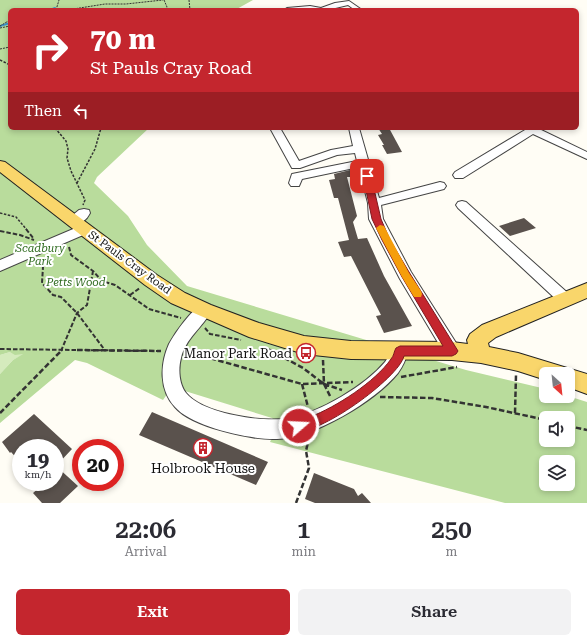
<!DOCTYPE html>
<style>
body{margin:0;font-family:"Roboto Serif",serif;background:#f2f2f3;color:#2b2b33;height:100vh;display:flex;flex-direction:column;font-size:15px;white-space:nowrap}
*{box-sizing:border-box;margin:0}
p{font-size:13px;color:#7c7c81}
.icon{flex:none;width:22px;height:22px;fill:none;stroke:currentColor;stroke-width:2;stroke-linecap:round;stroke-linejoin:round}
.map{position:relative;height:503px;overflow:hidden}
.side{display:flex;flex-direction:column;background:#fff;flex:1}
.side>*{flex:none}
.top-card{position:absolute;left:8px;top:8px;width:571px;height:122px;border-radius:6px;box-shadow:0 2px 6px #0003;background:#c4262e;color:#fff;overflow:hidden}
.needle{width:26px;rotate:153deg}
.tools{position:absolute;left:539px;top:367px;display:grid;gap:8px}
.tools a{display:grid;place-items:center;width:36px;height:36px;border-radius:6px;background:#fff;box-shadow:0 2px 6px #0003;font-size:20px}
.speed{position:absolute;left:12px;top:439px;display:flex;gap:8px;font-size:20px;font-weight:700;text-align:center}
.speed>*{display:grid;place-content:center;width:52px;height:52px;border-radius:50%;background:#fff;box-shadow:0 2px 6px #0003;line-height:1}
.speed small{font-size:10px;font-weight:400}
.speed .limit{border:6px solid #d22;background:#fff;color:#111}
.pin{position:absolute;display:grid;place-items:center;width:34px;height:34px;color:#fff;margin:-17px;border-radius:8px;box-shadow:0 2px 6px #0006}
.me{position:absolute;width:44px;margin:-22px;rotate:71deg;stroke-linejoin:round;filter:drop-shadow(0 0 3px #0008)}
.turn{display:flex;align-items:center;gap:14px;height:84px;padding:0 16px;font-size:18px}
.turn .icon{width:52px;height:52px;stroke-width:2.5}
.turn b{display:block;font-size:28px;line-height:34px}
.then{display:flex;align-items:center;height:38px;padding:0 16px;background:#0003;gap:8px;font-size:15px}
.eta{display:flex;justify-content:space-evenly;align-items:center;height:68px;text-align:center}
.eta b{font-size:24px;font-weight:600;line-height:28px}
.cta{display:flex;gap:8px;margin-top:auto;padding:8px 16px}
.cta a{flex:1;height:46px;border-radius:6px;background:#c4262e;color:#fff;font-size:16px;font-weight:600;line-height:46px;text-align:center}
.cta a+a{background:#f2f2f3;color:#2b2b33}
.map>svg:first-child{display:block}
</style>
<div class="map">
<svg width="587" height="503" viewBox="0 0 587 503">
<rect width="100%" height="100%" fill="#fffdf5"/>
<!-- green -->
<path fill="#d5ebbd" d="M 10,352 L 24,354 L 13,360 L 0,374 L 0,355 Z"/>
<!-- forest -->
<path fill="#b9dc9c" fill-rule="evenodd" d="M 0,0 L 253,0 L 235,10 L 10,10 L 10,128 L 149,128 L 97,177 L 94,183 L 128,216 L 147,245 L 187,286 L 466,370 L 546,389 L 546,396 L 568,396 L 587,402 L 587,503 L 505,503 L 270,442 L 279,424 L 272,418 L 172,387 L 163,400 L 87,363 L 75,360 L 0,423 L 0,374 L 13,360 L 23,354 L 15,355 L 10,352 L 0,355 ZM 546,418 L 568,418 L 568,440 L 546,440 ZM 546,462 L 568,462 L 568,484 L 546,484 Z"/>
<g fill="none" stroke-linecap="round" stroke-linejoin="round">
<!-- stream -->
<path stroke="#3f96cf" stroke-width="2" d="M 50,10 L 55,8
M 0,26 L 10,23"/>
</g>
<!-- building -->
<path fill="#5a524d" d="M 378,128 L 389,128 L 402,152 L 387,154 L 382,145 L 384,145 L 378,135 L 382,134 Z
M 350,170 L 352,177 L 347,177 L 357,216 L 353,222 L 358,239 L 367,238 L 384,276 L 412,326 L 384,333 L 376,316 L 381,315 L 351,256 L 344,257 L 338,242 L 349,240 L 338,198 L 334,198 L 329,180 L 335,179 L 334,174 Z
M 524,218 L 536,228 L 510,236 L 499,226 Z
M 152,412 L 268,462 L 256,485 L 139,435 Z
M 34,414 L 72,449 L 56,466 L 78,486 L 60,503 L 42,503 L 33,493 L 40,487 L 35,482 L 55,482 L 55,448 L 21,448 L 21,463 L 11,452 L 10,453 L 2,442 Z
M 314,473 L 354,489 L 358,496 L 362,493 L 371,503 L 315,503 L 305,499 Z"/>
<g fill="none" stroke-linecap="round" stroke-linejoin="round">
<!-- minor casing -->
<g stroke="#444" stroke-width="2">
<path id="minor" d="M 349,1 L 362,10 L 355,10 L 348,5 L 327,10 L 284,10 L 287,8 L 310,6 L 321,8 L 335,3 Z
M 270,128 L 280,128 L 299,161 L 331,150 L 353,146 L 349,128 L 359,128 L 379,198 L 440,182 L 444,183 L 446,186 L 444,189 L 381,205 L 383,219 L 411,272 L 458,346 L 460,351 L 458,356 L 452,358 L 446,356 L 400,279 L 369,219 L 368,203 L 359,167 L 302,179 L 299,186 L 291,186 L 289,183 L 292,174 L 357,161 L 355,153 L 337,155 L 300,168 L 292,168 Z
M 524,128 L 537,128 L 587,152 L 587,159 L 533,134 L 463,178 L 455,178 L 453,175 L 455,172 L 525,130 Z
M 462,201 L 466,202 L 570,295 L 573,299 L 570,303 L 565,305 L 560,303 L 458,208 L 456,205 L 458,202 Z
M 84,209 L 89,210 L 90,213 C 86,221 79,226 69,223 L 67,220 L 79,210 Z
M 85,224 L 90,226 L 92,229 L 90,232 L 0,271 L 0,260 Z
M 204,304 L 210,306 L 212,310 C 203,327 185,339 181,358 C 178,369 179,384 186,393 C 203,414 264,423 290,418 C 320,412 365,386 385,362 C 389,357 391,351 394,346 L 400,344 L 406,346 L 408,351 C 406,359 403,366 398,373 C 375,401 314,438 277,439 C 252,440 192,427 175,407 C 159,390 160,364 169,344 C 175,333 192,308 204,304 Z"/>
</g>
<!-- major casing -->
<g stroke="#222" stroke-width="2">
<path id="major" d="M 0,161 L 5,162 L 157,275 L 185,293 L 211,305 L 259,323 L 304,336 L 351,341 L 452,342 L 468,344 L 467,340 L 470,334 L 482,325 L 587,283 L 587,298 L 496,337 L 488,343 L 489,347 L 518,353 L 587,374 L 587,394 L 568,387 L 568,374 L 546,374 L 546,380 L 518,371 L 481,363 L 452,360 L 351,359 L 304,354 L 249,337 L 171,303 L 145,285 L 0,172 Z"/>
</g>
<!-- path-far3 -->
<path stroke="#333" stroke-width="1" stroke-dasharray="2 1" stroke-linecap="butt" d="M 164,0 L 167,7 L 166,10
M 189,0 L 190,10
M 56,10 L 59,0
M 67,10 L 105,4 L 126,4 L 163,0
M 0,26 L 10,20
M 0,28 L 10,26
M 0,49 L 10,47"/>
<!-- path-far2 -->
<path stroke="#333" stroke-width="1.5" stroke-dasharray="2.5 1.5" stroke-linecap="butt" d="M 0,60 L 10,65
M 55,128 L 66,141 L 68,149 L 67,158 L 71,171 L 85,200 L 83,205
M 77,183 L 95,149 L 101,128
M 0,213 L 16,217 L 27,230"/>
<!-- path-far1 -->
<path stroke="#333" stroke-width="2" stroke-dasharray="4.5 2" stroke-linecap="butt" d="M 26,229 L 34,239
M 0,231 L 20,235 L 34,240
M 69,247 L 71,255 L 93,271 L 102,281 L 115,285 L 149,309 L 181,318
M 39,260 L 43,267 L 42,283 L 53,295 L 61,297 L 77,313 L 104,349
M 130,295 L 140,288
M 205,328 L 210,334 L 241,340
M 0,349 L 158,351
M 268,349 L 272,351
M 61,351 L 77,313 L 87,305 L 93,271"/>
<!-- path -->
<path stroke="#333" stroke-width="2.5" stroke-dasharray="5.5 2.5" stroke-linecap="butt" d="M 77,350 L 161,351
M 270,350 L 303,368 L 324,384 L 342,390
M 187,354 L 206,357 L 302,384 L 353,382
M 323,360 L 324,384 L 331,398
M 401,377 L 457,367
M 302,384 L 308,407
M 380,397 L 432,398 L 486,407 L 546,420
M 0,413 L 62,350
M 515,413 L 516,375
M 568,426 L 587,430
M 296,503 L 309,468 L 306,451 L 309,437"/>
<!-- minor -->
<use href="#minor" fill="#fff" fill-rule="evenodd"/>
<!-- major -->
<use href="#major" fill="#f9d66b" fill-rule="evenodd"/>
</g>
<!-- route -->
<path fill="#c4262e" stroke="#7f191e" d="M 367,174 L 371,176 L 381,219 L 390,240 L 409,272 L 458,351 L 456,354 L 452,356 L 404,356 C 399,378 316,438 295,430 L 293,426 L 295,421 C 300,419 305,419 310,417 C 336,407 375,382 391,359 C 394,356 394,351 396,348 L 400,346 L 443,346 L 402,277 L 382,240 L 372,219 L 363,176 Z"/>
<!-- slow -->
<path fill="#f59e0b" d="M 380,225 L 384,226 L 409,273 L 421,291 L 422,294 L 421,297 L 414,297 L 402,277 L 376,228 Z"/>
<!-- icons -->
<defs>
<g id="bus-ring" transform="scale(1)"><circle r="9.5" fill="#fff" stroke="#c4262e" stroke-width="1.5"/><path d="M-5-6H5V4H4V6H2V4H-2V6H-4V4H-5ZM-3.5-4V0h7V-4ZM-3.5 1.2v1.5H-2V1.2ZM2 1.2v1.5H3.5V1.2Z" fill="#c4262e"/></g>
<g id="building-ring" transform="scale(1)"><circle r="9.5" fill="#fff" stroke="#c4262e" stroke-width="1.5"/><path d="M-4-6H4V6H1V3H-1V6H-4ZM-2.5-4.3h1.7v1.8h-1.7ZM.8-4.3h1.7v1.8H.8ZM-2.5-1h1.7V.8h-1.7ZM.8-1h1.7V.8H.8Z" fill="#c4262e"/></g>
</defs>
<g fill-rule="evenodd">
<use href="#bus-ring" x="306" y="353"/>
<use href="#building-ring" x="203" y="448"/>
</g>
<g text-anchor="middle" stroke-width="4" stroke-linejoin="round" paint-order="stroke">
<!-- park labels -->
<g font-size="11" font-style="italic" fill="#2f6b1f" stroke="#fff">
<text x="40" y="252">Scadbury<tspan x="40" dy="13">Park</tspan></text>
<text x="76" y="286">Petts Wood</text>
</g>
<!-- street labels -->
<g font-size="11" fill="#111" stroke="#fff">
<text transform="translate(130 262) rotate(36)" y="4">St Pauls Cray Road</text>
</g>
<!-- near-poi labels -->
<g font-size="13" fill="#111" stroke="#fff" text-anchor="end">
<text x="292" y="358">Manor Park Road</text>
<text x="203" y="473" text-anchor="middle">Holbrook House</text>
</g>
</g>
</svg>
<div class="tools">
<a><svg class="needle" viewBox="-14 -14 28 28"><path d="M0-13l5 13h-10z" fill="#e53935"/><path d="M0 13l5-13h-10z" fill="#7c7c81"/></svg></a>
<a><svg class="icon" aria-label="sound" viewBox="0 0 24 24"><path d="M4 9h4l5-4v14l-5-4H4zM17 9q2 3 0 6"/></svg></a>
<a><svg class="icon" aria-label="layers" viewBox="0 0 24 24"><path d="M12 4l9 5-9 5-9-5zM3 14l9 5 9-5"/></svg></a>
</div>
<div class="speed"><div>19<small>km/h</small></div><div class="limit">20</div></div>
<div class="pin" style="left:367px;top:176px;background:#d93025"><svg class="icon" aria-label="arrive" viewBox="0 0 24 24"><path d="M6 21V4h12l-3 4 3 4H6"/></svg></div>
<svg class="me" style="left:299px;top:426px" viewBox="-20 -20 40 40"><circle r="17" fill="#c4262e" stroke="#fff" stroke-width="3"/><path d="M0-11L8 9 0 5-8 9z" fill="#fff"/></svg>
<div class="top-card">
<div class="turn"><svg class="icon" aria-label="right" viewBox="0 0 24 24"><path d="M7 20v-9h11M14 6l5 5-5 5"/></svg><div><b>70 m</b>St Pauls Cray Road</div></div>
<div class="then">Then<svg class="icon" aria-label="left" viewBox="0 0 24 24"><path d="M17 20v-9H6M10 6l-5 5 5 5"/></svg></div>
</div>
</div>
<section class="side">
<div class="eta">
<div><b>22:06</b><p>Arrival</p></div>
<div><b>1</b><p>min</p></div>
<div><b>250</b><p>m</p></div>
</div>
<div class="cta"><a>Exit</a><a>Share</a></div>
</section>
